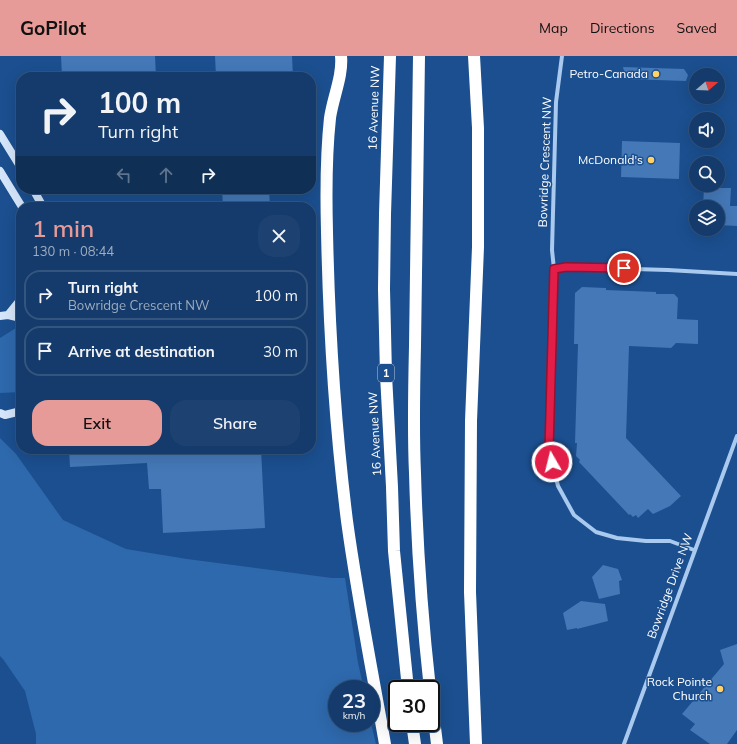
<!DOCTYPE html>
<meta charset="utf-8">
<style>
body{margin:0;font-family:Mulish,sans-serif;background:#1d4271;color:#f1f3f6;height:100vh;display:flex;flex-direction:column;font-size:15px;white-space:nowrap}
*{box-sizing:border-box;margin:0}
p{font-size:13px;color:#9dadc1}
.icon{flex:none;width:22px;height:22px;fill:none;stroke:currentColor;stroke-width:2;stroke-linecap:round;stroke-linejoin:round}
.map{position:relative;flex:1;overflow:hidden}
.sheet{position:absolute;left:16px;top:146px;width:300px;height:252px;display:flex;flex-direction:column;background:#143b6b;border-radius:16px;box-shadow:0 4px 16px #0002,0 0 0 1px #33557e}
.sheet>*{flex:none}
.guide{position:absolute;left:16px;top:16px;width:300px;height:122px;border-radius:16px;box-shadow:0 4px 16px #0002,0 0 0 1px #33557e;background:#143b6b;color:#f1f3f6;overflow:hidden}
.needle{width:26px;rotate:71deg}
.buttons{position:absolute;left:689px;top:12px;display:grid;gap:8px}
.buttons a{display:grid;place-items:center;width:36px;height:36px;border-radius:50%;background:#143b6b;box-shadow:0 4px 16px #0002,0 0 0 1px #33557e;font-size:20px}
.speed{position:absolute;left:328px;top:624px;display:flex;gap:8px;font-size:20px;font-weight:700;text-align:center}
.speed>*{display:grid;place-content:center;width:52px;height:52px;border-radius:50%;background:#143b6b;box-shadow:0 4px 16px #0002,0 0 0 1px #33557e;line-height:1}
.speed small{font-size:10px;font-weight:400}
.speed .limit{border:2px solid #111;border-radius:6px;background:#fff;color:#111}
.pin{position:absolute;display:grid;place-items:center;width:34px;height:34px;color:#fff;margin:-17px;border:2px solid #fff;border-radius:50%;box-shadow:0 1px 4px #0007}
.me{position:absolute;width:44px;margin:-22px;rotate:352deg;stroke-linejoin:round;filter:drop-shadow(0 0 3px #0008)}
.turn{display:flex;align-items:center;gap:14px;height:84px;padding:0 16px;font-size:18px}
.turn .icon{width:52px;height:52px;stroke-width:2.5}
.turn b{display:block;font-size:28px;line-height:34px}
.lanes{display:flex;align-items:center;height:38px;padding:0 16px;background:#0003;justify-content:center;gap:20px;direction:ltr}
.lanes .off{opacity:.35}
.round{display:grid;place-items:center;flex:none;width:42px;height:42px;border-radius:16px;background:#1d4271}
.overview{display:flex;align-items:center;justify-content:space-between;height:68px;padding:0 16px}
h1{font-size:24px;font-weight:600;line-height:30px;color:#e69b98}
.primary-button{display:flex;gap:8px;margin-top:auto;padding:8px 16px}
.primary-button a{flex:1;height:46px;border-radius:16px;background:#e69b98;color:#111;font-size:16px;font-weight:600;line-height:46px;text-align:center}
.primary-button a+a{background:#1d4271;color:#f1f3f6}
ul{padding:0;list-style:none}
li{display:flex;align-items:center;gap:12px;height:50px;margin:0 8px 6px;padding:0 8px;border:2px solid #33557e;border-radius:16px}
li div{flex:1}
li b{display:block;font-size:15px}
li em{font-style:normal}
header{display:flex;align-items:center;gap:24px;box-sizing:border-box;height:56px;padding:0 20px;background:#e69b98;color:#111}
header strong{font-size:19px}
nav{display:flex;gap:22px;margin-inline-start:auto;font-size:14px}
.map>svg:first-child{display:block}
</style>
<header>
<strong>GoPilot</strong>
<nav><a>Map</a><a>Directions</a><a>Saved</a></nav>
</header>
<div class="map">
<svg width="737" height="688" viewBox="0 0 737 688">
<rect width="100%" height="100%" fill="#1b4f8f"/>
<!-- green -->
<path fill="#2e69ad" d="M 16,272 L 21,274 L 21,336 L 0,337 L 0,282 Z
M 0,382 L 16,398 L 63,464 L 126,493 L 187,503 L 332,522 L 345,522 L 358,607 L 364,633 L 337,633 L 337,667 L 371,667 L 376,688 L 36,688 L 36,678 L 25,635 L 3,603 L 0,600 Z"/>
<!-- building -->
<path fill="#4478b7" d="M 61,0 L 155,0 L 156,21 L 62,21 Z
M 215,0 L 292,0 L 293,21 L 216,21 Z
M 623,11 L 684,13 L 688,19 L 686,25 L 626,23 Z
M 622,85 L 680,87 L 679,123 L 621,121 Z
M 704,132 L 731,132 L 730,150 L 737,150 L 737,170 L 718,169 L 718,151 L 703,151 Z
M 222,133 L 269,133 L 270,151 L 223,151 Z
M 582,231 L 606,232 L 606,234 L 656,236 L 656,238 L 674,238 L 678,242 L 677,263 L 698,264 L 698,288 L 676,287 L 671,292 L 629,290 L 626,382 L 681,440 L 670,450 L 653,458 L 648,453 L 638,462 L 636,459 L 633,461 L 630,458 L 629,459 L 579,406 L 580,404 L 576,400 L 577,387 L 575,387 L 578,288 L 574,288 L 575,237 Z
M 69,393 L 261,393 L 265,472 L 163,477 L 161,433 L 149,433 L 147,407 L 70,411 Z
M 603,509 L 618,513 L 622,524 L 619,525 L 620,538 L 599,543 L 592,521 Z
M 581,545 L 605,548 L 608,565 L 577,573 L 577,572 L 567,574 L 563,557 Z
M 737,588 L 737,674 L 727,688 L 710,688 L 690,674 L 695,668 L 682,658 L 724,608 L 720,594 Z"/>
<g fill="none" stroke-linecap="round" stroke-linejoin="round">
<!-- street -->
<path stroke="#a9c9ee" stroke-width="4" d="M 562,0 L 556,46 L 552,194 L 554,213 L 549,394 L 558,430 L 574,459 L 596,476 L 617,482 L 646,485 L 670,485 L 694,494
M 554,213 L 566,211 L 668,214 L 737,218
M 624,688 L 737,380"/>
<!-- secondary -->
<path stroke="#d6e6fa" stroke-width="8" d="M 0,78 L 21,112
M 0,115 L 22,151
M 33,133 L 43,151
M 8,259 L 21,243
M 0,260 L 8,259 L 21,262
M 0,357 L 5,359 L 21,355"/>
<!-- highway -->
<path stroke="#fff" stroke-width="12" d="M 341,0 C 343,20 333,41 330,62 C 326,99 326,138 327,176 C 329,272 335,369 347,465 C 357,539 372,614 385,688
M 390,0 L 385,158 L 384,233 L 386,319 L 392,431 L 394,495 L 408,633
M 419,0 C 418,97 416,193 415,290 C 414,332 413,375 415,417 C 417,489 422,561 430,633
M 474,0 L 478,72 L 478,191 L 471,365 L 470,536 L 476,688
M 431,639 L 437,688
M 412,667 L 415,688"/>
</g>
<g fill="none" stroke-linecap="round" stroke-linejoin="round">
<!-- route casing -->
<g stroke="#92132f" stroke-width="10">
<path id="route" d="M 552,406 L 549,394 L 554,213 L 566,211 L 624,212"/>
</g>
<!-- route -->
<use href="#route" stroke="#e11d48" stroke-width="7"/>
</g>
<!-- markers -->
<g fill="#ffd166" stroke="#1b4f8f" stroke-width="1.5">
<circle cx="656" cy="18" r="4"/>
<circle cx="651" cy="104" r="4"/>
<circle cx="720" cy="633" r="4"/>
</g>
<g text-anchor="middle" stroke-width="3" stroke-linejoin="round" paint-order="stroke">
<!-- shield labels -->
<rect fill="#1b4f8f" stroke="#bbcadd" stroke-width="1" x="378" y="308" width="16" height="18" rx="3"/>
<g font-size="11" font-weight="bold" fill="#fff">
<text x="386" y="321">1</text>
</g>
<!-- poi labels -->
<g font-size="12" fill="#fff" stroke="#1b4f8f" text-anchor="end">
<text x="648" y="22">Petro-Canada</text>
<text x="643" y="108">McDonald's</text>
<text x="712" y="630">Rock Pointe<tspan x="712" dy="14">Church</tspan></text>
</g>
<!-- street labels -->
<g font-size="12" fill="#fff" stroke="#1b4f8f">
<text transform="translate(374 52) rotate(-88)" y="4">16 Avenue NW</text>
<text transform="translate(545 106) rotate(-88)" y="4">Bowridge Crescent NW</text>
<text transform="translate(375 378) rotate(-93)" y="4">16 Avenue NW</text>
<text transform="translate(670 530) rotate(-70)" y="4">Bowridge Drive NW</text>
</g>
</g>
</svg>
<div class="buttons">
<a><svg class="needle" viewBox="-14 -14 28 28"><path d="M0-13l5 13h-10z" fill="#e53935"/><path d="M0 13l5-13h-10z" fill="#9dadc1"/></svg></a>
<a><svg class="icon" aria-label="sound" viewBox="0 0 24 24"><path d="M4 9h4l5-4v14l-5-4H4zM17 9q2 3 0 6"/></svg></a>
<a><svg class="icon" aria-label="search" viewBox="0 0 24 24"><circle cx="10" cy="10" r="6"/><path d="M15 15l6 6"/></svg></a>
<a><svg class="icon" aria-label="layers" viewBox="0 0 24 24"><path d="M12 4l9 5-9 5-9-5zM3 14l9 5 9-5"/></svg></a>
</div>
<div class="speed"><div>23<small>km/h</small></div><div class="limit">30</div></div>
<div class="pin" style="left:624px;top:212px;background:#d93025"><svg class="icon" aria-label="arrive" viewBox="0 0 24 24"><path d="M6 21V4h12l-3 4 3 4H6"/></svg></div>
<svg class="me" style="left:552px;top:406px" viewBox="-20 -20 40 40"><circle r="17" fill="#e11d48" stroke="#fff" stroke-width="3"/><path d="M0-11L8 9 0 5-8 9z" fill="#fff"/></svg>
<div class="guide">
<div class="turn"><svg class="icon" aria-label="right" viewBox="0 0 24 24"><path d="M7 20v-9h11M14 6l5 5-5 5"/></svg><div><b>100 m</b>Turn right</div></div>
<div class="lanes"><svg class="icon off" aria-label="left" viewBox="0 0 24 24"><path d="M17 20v-9H6M10 6l-5 5 5 5"/></svg><svg class="icon off" aria-label="ahead" viewBox="0 0 24 24"><path d="M12 20V5M6 11l6-6 6 6"/></svg><svg class="icon" aria-label="right" viewBox="0 0 24 24"><path d="M7 20v-9h11M14 6l5 5-5 5"/></svg></div>
</div>
<section class="sheet">
<div class="overview"><div><h1>1 min</h1><p>130 m · 08:44</p></div><a class="round"><svg class="icon" aria-label="close" viewBox="0 0 24 24"><path d="M6 6l12 12M18 6L6 18"/></svg></a></div>
<ul>
<li><svg class="icon" aria-label="right" viewBox="0 0 24 24"><path d="M7 20v-9h11M14 6l5 5-5 5"/></svg><div><b>Turn right</b><p>Bowridge Crescent NW</p></div><em>100 m</em></li>
<li><svg class="icon" aria-label="arrive" viewBox="0 0 24 24"><path d="M6 21V4h12l-3 4 3 4H6"/></svg><div><b>Arrive at destination</b></div><em>30 m</em></li>
</ul>
<div class="primary-button"><a>Exit</a><a>Share</a></div>
</section>
</div>
